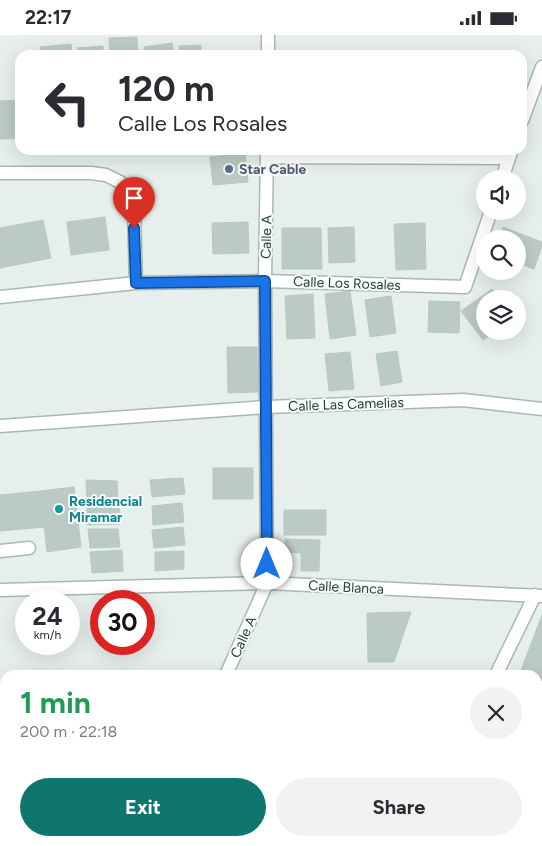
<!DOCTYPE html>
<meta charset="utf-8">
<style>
body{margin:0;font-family:Figtree,sans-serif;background:#f2f2f3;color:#2b2b33;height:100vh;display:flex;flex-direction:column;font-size:19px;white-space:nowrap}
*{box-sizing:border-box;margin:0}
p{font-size:16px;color:#7c7c81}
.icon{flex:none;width:28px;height:28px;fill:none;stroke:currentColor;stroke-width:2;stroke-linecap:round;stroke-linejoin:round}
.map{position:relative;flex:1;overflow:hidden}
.sheet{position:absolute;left:0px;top:635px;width:542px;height:176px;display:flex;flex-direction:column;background:#fff;border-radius:15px 15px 0 0;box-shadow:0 5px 20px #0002}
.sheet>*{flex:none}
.banner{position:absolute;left:15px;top:15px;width:512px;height:105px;border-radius:15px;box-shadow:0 5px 20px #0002;background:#fff;color:#2b2b33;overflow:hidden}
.controls{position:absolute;left:476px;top:135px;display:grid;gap:10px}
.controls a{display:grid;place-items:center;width:50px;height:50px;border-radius:50%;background:#fff;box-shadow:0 5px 20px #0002;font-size:25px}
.speed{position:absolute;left:15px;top:555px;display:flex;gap:10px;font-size:25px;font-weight:700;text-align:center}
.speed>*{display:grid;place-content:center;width:65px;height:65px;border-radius:50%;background:#fff;box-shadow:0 5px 20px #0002;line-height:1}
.speed small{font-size:12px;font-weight:400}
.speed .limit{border:8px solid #d22;background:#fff;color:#111}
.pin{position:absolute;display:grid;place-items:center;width:42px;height:42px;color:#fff;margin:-51px -21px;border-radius:50% 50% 50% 0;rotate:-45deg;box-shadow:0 0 5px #0007}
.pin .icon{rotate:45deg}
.me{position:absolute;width:55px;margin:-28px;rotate:0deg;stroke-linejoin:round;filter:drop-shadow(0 0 4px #0008)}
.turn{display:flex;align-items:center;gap:18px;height:105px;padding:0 20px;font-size:22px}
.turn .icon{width:65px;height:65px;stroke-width:2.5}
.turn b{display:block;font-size:35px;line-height:42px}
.round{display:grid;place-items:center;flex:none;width:52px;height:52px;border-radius:26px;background:#f2f2f3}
.summary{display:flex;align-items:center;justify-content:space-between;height:85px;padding:0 20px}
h1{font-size:30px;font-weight:700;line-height:38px;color:#1e9e55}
.action{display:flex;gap:10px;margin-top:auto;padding:10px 20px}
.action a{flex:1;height:58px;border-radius:30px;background:#0f766e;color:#fff;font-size:20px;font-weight:700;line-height:58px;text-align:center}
.action a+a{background:#f2f2f3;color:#2b2b33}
.status{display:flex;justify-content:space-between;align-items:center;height:35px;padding:0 25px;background:#fff;direction:ltr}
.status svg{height:14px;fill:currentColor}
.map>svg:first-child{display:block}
</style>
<div class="status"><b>22:17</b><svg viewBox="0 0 49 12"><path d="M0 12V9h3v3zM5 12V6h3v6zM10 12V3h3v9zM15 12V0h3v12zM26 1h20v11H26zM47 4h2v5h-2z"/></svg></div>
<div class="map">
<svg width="542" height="811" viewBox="0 0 542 811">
<rect width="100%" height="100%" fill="#e6efeb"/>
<!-- green -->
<path fill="#bfe0c8" d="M 5,736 L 5,806 L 149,806 L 148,811 L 0,811 L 0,742 Z"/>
<!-- building -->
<path fill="#bbcac4" stroke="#b8c9c2" d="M 137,2 L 138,20 L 110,20 L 109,3 Z
M 172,8 L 174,20 L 145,20 L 144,12 Z
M 71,9 L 72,20 L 41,20 L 40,12 Z
M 201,10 L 201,20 L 180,20 L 179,11 Z
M 103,11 L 103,20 L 78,20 L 77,13 Z
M 20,65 L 20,103 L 0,104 L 0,66 Z
M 245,118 L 248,147 L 213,150 L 210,122 Z
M 105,182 L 109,215 L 71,220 L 67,187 Z
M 43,185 L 51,223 L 0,233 L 0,193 Z
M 248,187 L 249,218 L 213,219 L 212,188 Z
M 425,188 L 426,234 L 396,235 L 394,189 Z
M 354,192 L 355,227 L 329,228 L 328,193 Z
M 503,192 L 542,207 L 542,211 L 534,234 L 518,228 L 518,204 L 498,204 Z
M 282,193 L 321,193 L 322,234 L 282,234 Z
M 492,254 L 499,264 L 485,264 L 485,296 L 496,296 L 483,305 L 461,276 Z
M 350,256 L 356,300 L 330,304 L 325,259 Z
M 313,259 L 315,303 L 287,304 L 285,261 Z
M 391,261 L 396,298 L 370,302 L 365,265 Z
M 429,266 L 460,267 L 459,298 L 428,297 Z
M 227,312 L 257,312 L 258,357 L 228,358 Z
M 397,316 L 402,347 L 381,351 L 376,319 Z
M 350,317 L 354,354 L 329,356 L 325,319 Z
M 213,433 L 253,433 L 253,464 L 213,464 Z
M 183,443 L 185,459 L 152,462 L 150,445 Z
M 86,445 L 117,446 L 118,467 L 87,467 Z
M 74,452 L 81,512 L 47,517 L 40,456 Z
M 40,456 L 45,492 L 0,496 L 0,460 Z
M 182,468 L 184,487 L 153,490 L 152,471 Z
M 119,470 L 120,489 L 87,490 L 87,471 Z
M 284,475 L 326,475 L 326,500 L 284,500 Z
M 183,492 L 185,510 L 154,513 L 152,495 Z
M 88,494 L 118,494 L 120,512 L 90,513 Z
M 285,504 L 320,505 L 319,536 L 301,536 L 301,518 L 285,517 Z
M 122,515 L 123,536 L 92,538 L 90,517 Z
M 184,516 L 184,534 L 155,536 L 155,517 Z
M 411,577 L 394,627 L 368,627 L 367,578 Z
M 542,580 L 542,646 L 538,645 L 538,640 L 525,640 L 520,638 Z"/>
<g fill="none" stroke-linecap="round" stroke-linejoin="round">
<!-- minor casing -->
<g stroke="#a8b8b2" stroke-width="15">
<path id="minor" d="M 268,20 L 268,0
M 522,86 L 542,32
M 267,122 L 509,123
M 0,138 L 91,138 L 106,140 L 120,147 L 129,158 L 134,175 L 136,248
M 502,144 L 511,117
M 0,262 L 136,248 L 265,246 L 465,252 L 491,176
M 0,391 L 266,372 L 463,365 L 542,374
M 0,516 L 29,513
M 0,555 L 267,548 L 542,561
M 226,640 L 267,548 L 265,246 L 267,115
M 496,640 L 535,560
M 160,811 L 162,806
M 411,811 L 414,806"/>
</g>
<!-- minor -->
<use href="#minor" stroke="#fff" stroke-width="12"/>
</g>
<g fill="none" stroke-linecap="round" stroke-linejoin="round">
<!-- route casing -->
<g stroke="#114b97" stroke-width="12">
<path id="route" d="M 134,193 L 136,248 L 265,246 L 267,529"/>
</g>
<!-- route -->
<use href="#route" stroke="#1a73e8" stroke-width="9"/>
</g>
<!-- markers -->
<circle fill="#5c6f8a" stroke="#f7fbf9" stroke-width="2" cx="229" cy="134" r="5"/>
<circle fill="#0f9aa8" stroke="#f7fbf9" stroke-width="2" cx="59" cy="474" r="5"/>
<g text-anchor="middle" stroke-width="4" stroke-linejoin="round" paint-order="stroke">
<!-- service labels -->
<g font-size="14" font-weight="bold" fill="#4e5e75" stroke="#f7fbf9" text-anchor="start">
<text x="239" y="139">Star Cable</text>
</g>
<!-- street labels -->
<g font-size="14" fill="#24423a" stroke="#f7fbf9">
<text transform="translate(266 202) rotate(-89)" y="5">Calle A</text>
<text transform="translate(347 248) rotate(2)" y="5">Calle Los Rosales</text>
<text transform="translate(346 369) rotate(-2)" y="5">Calle Las Camelias</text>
<text transform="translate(346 552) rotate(3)" y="5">Calle Blanca</text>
<text transform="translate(243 602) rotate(-66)" y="5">Calle A</text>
</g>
<!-- culture labels -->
<g font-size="14" font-weight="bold" fill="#0d838f" stroke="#f7fbf9" text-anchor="start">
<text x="69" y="471">Residencial<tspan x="69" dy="16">Miramar</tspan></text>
</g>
</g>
</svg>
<div class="controls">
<a><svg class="icon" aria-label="sound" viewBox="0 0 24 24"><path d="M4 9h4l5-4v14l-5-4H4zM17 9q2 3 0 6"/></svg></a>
<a><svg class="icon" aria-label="search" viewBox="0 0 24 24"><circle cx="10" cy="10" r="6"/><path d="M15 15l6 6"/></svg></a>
<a><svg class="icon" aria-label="layers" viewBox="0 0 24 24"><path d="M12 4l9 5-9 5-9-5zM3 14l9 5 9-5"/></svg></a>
</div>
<div class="speed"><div>24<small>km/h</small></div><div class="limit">30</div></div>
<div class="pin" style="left:134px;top:193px;background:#d93025"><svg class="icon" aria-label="arrive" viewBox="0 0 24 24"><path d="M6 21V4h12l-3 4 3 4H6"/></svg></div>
<svg class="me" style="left:267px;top:529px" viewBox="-20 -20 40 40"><circle r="19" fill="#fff"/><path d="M0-13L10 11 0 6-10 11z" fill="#1a73e8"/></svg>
<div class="banner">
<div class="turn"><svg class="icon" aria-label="left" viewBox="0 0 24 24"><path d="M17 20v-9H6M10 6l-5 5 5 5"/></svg><div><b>120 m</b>Calle Los Rosales</div></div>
</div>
<section class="sheet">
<div class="summary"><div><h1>1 min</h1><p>200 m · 22:18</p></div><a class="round"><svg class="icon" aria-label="close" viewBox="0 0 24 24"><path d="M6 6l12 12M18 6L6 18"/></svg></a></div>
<div class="action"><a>Exit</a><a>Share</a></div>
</section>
</div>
